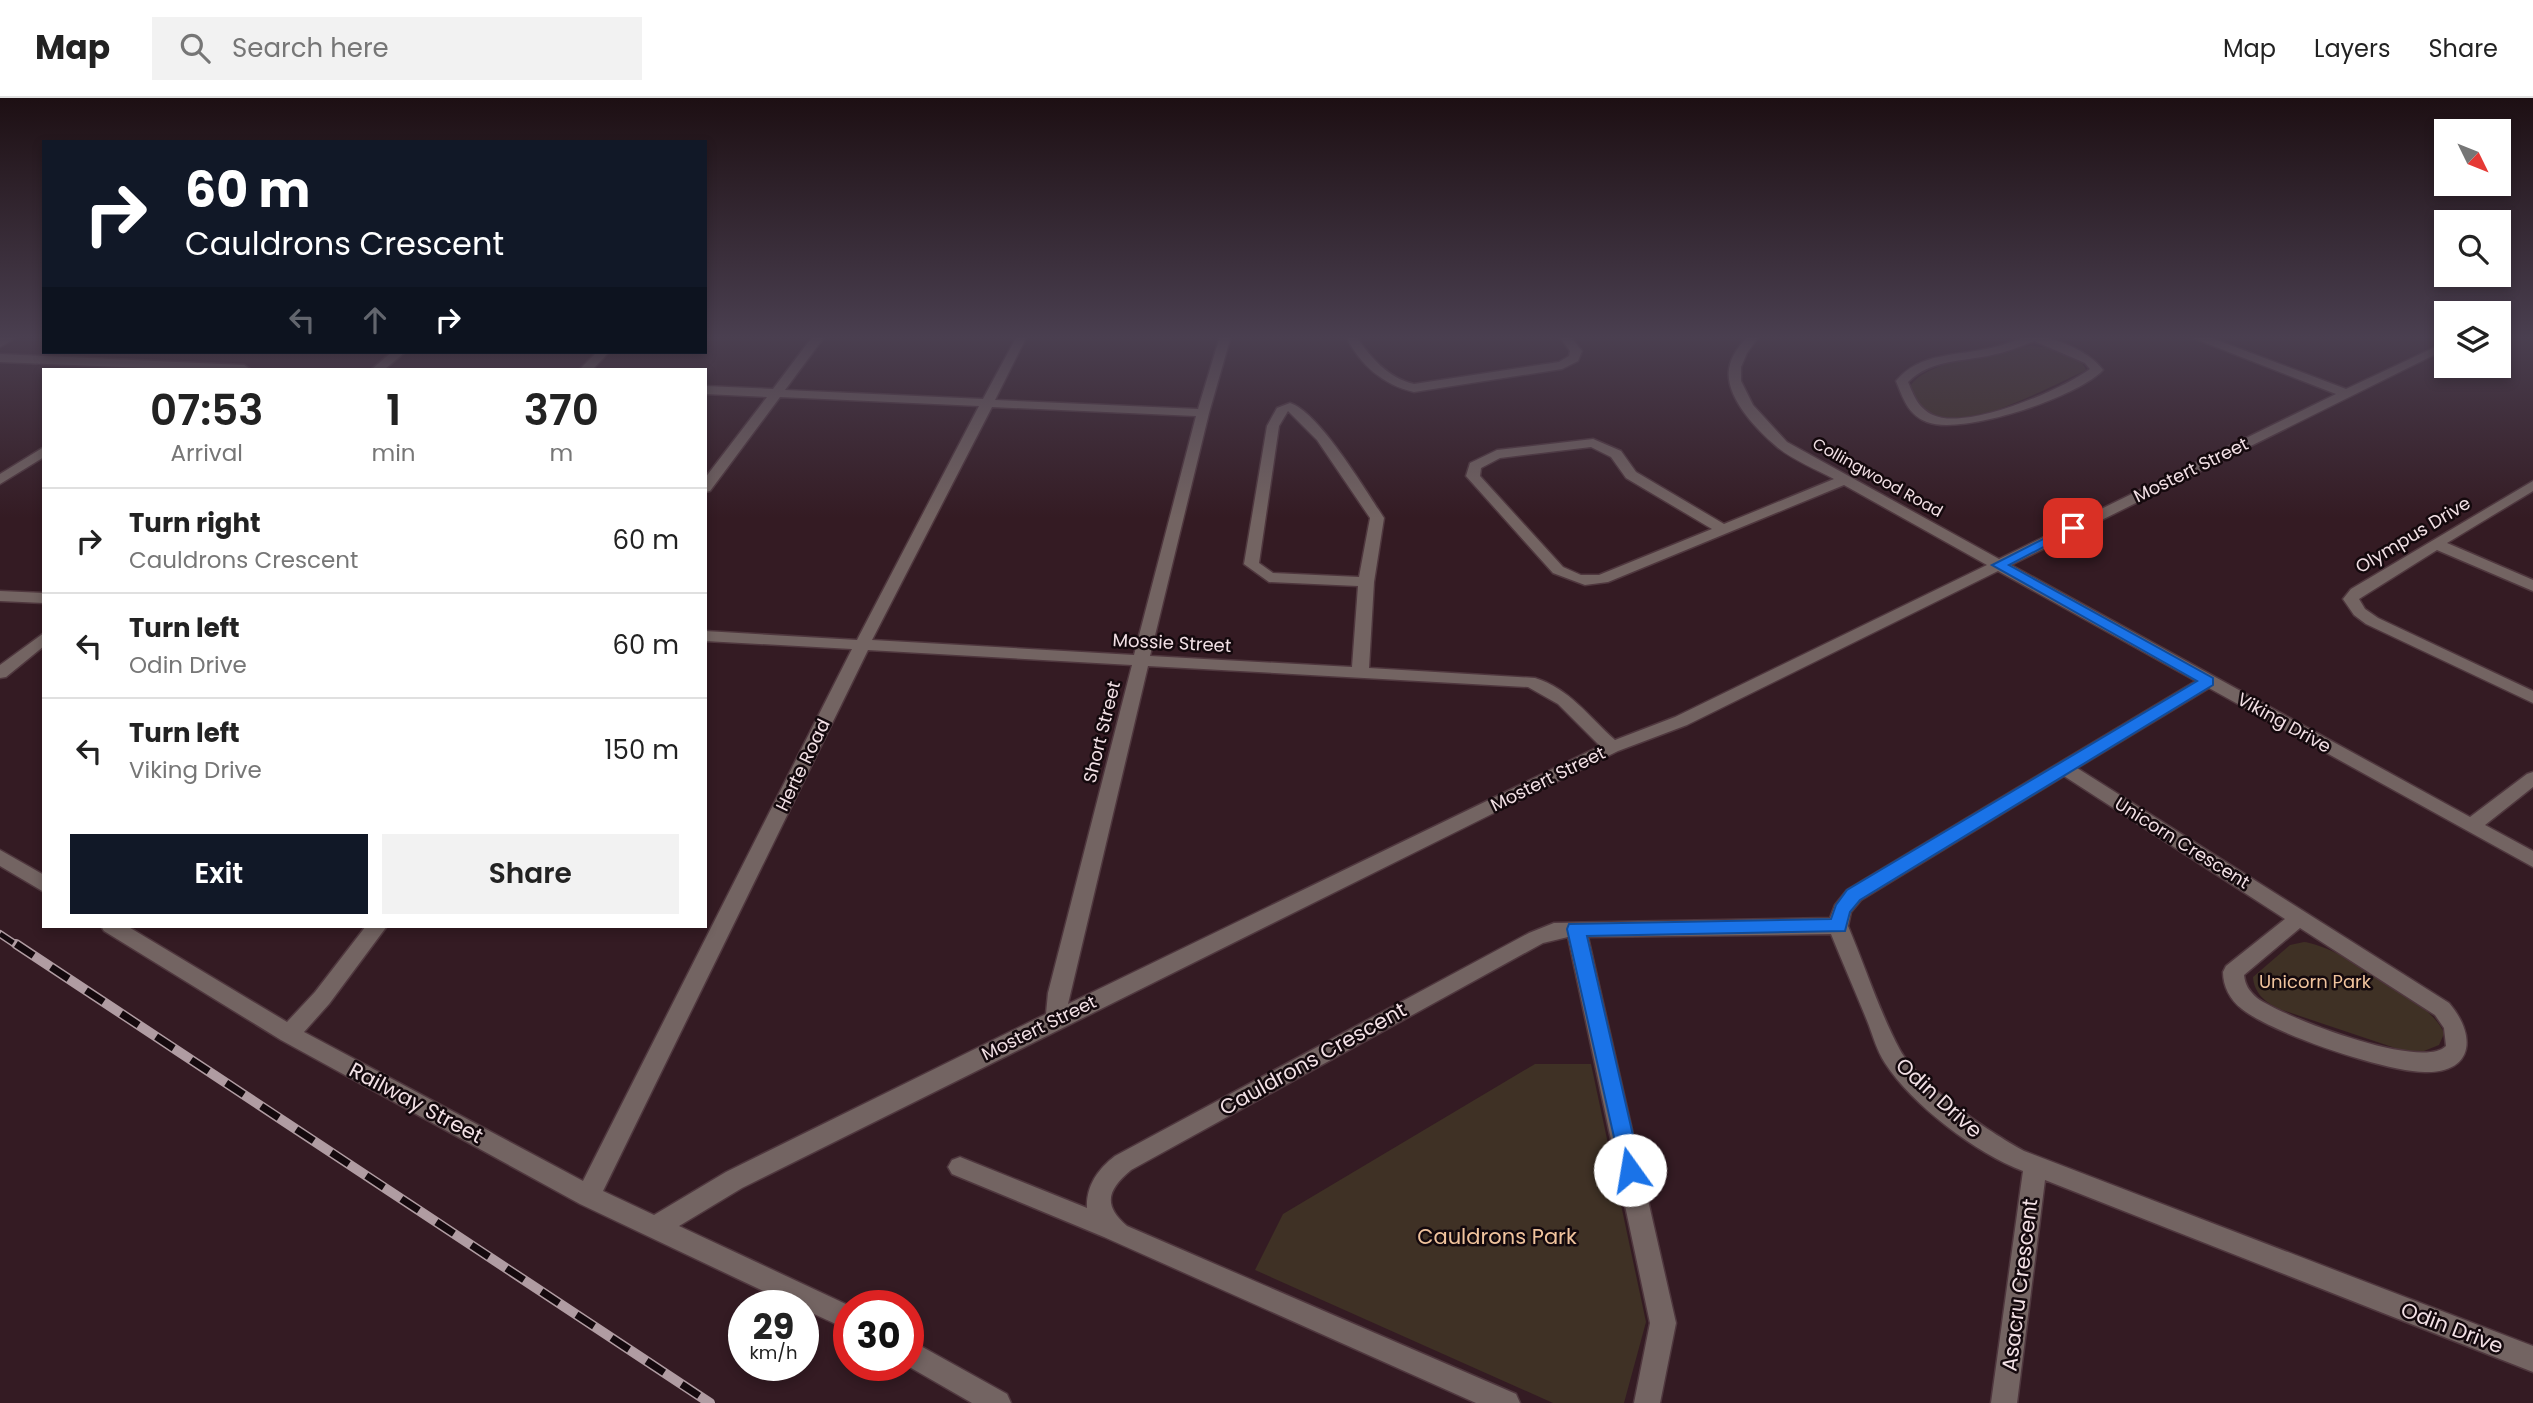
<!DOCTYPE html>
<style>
body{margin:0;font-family:Poppins,sans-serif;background:#f2f2f2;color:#222;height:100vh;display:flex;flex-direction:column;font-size:26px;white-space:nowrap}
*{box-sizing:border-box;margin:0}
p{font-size:23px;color:#767676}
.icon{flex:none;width:38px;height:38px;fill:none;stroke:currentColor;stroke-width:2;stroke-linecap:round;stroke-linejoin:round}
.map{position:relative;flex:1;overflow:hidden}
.details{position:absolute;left:42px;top:270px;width:665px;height:560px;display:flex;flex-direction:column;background:#fff;border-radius:0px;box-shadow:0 4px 10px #0003}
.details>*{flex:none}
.guide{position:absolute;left:42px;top:42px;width:665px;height:214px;border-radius:0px;box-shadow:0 4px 10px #0003;background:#111827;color:#fff;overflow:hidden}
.needle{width:46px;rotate:133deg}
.controls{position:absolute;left:2434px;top:21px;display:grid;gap:14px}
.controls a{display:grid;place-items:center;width:77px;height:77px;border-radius:0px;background:#fff;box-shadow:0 4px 10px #0003;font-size:35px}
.speed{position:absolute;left:728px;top:1192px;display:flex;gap:14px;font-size:35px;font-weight:700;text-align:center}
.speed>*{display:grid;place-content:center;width:91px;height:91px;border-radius:50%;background:#fff;box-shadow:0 4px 10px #0003;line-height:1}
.speed small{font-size:18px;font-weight:400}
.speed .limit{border:10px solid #d22;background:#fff;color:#111}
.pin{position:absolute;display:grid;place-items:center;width:60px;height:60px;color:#fff;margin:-30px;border-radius:14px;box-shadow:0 4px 10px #0006}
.me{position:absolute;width:77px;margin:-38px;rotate:347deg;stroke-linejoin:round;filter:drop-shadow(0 0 5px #0008)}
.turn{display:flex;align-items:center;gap:24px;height:147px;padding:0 28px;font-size:32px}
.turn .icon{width:91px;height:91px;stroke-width:2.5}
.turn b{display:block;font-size:49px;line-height:60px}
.lanes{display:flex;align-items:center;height:66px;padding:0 28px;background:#0003;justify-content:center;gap:35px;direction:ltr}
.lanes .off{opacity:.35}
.eta{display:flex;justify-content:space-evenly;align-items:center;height:119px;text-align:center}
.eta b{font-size:42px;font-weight:600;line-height:49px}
.action{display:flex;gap:14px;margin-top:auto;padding:14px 28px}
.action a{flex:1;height:80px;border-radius:0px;background:#111827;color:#fff;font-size:28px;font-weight:600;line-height:80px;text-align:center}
.action a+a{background:#f2f2f2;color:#222}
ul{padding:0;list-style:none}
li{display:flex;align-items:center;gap:21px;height:105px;padding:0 28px;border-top:2px solid #e0e0e0}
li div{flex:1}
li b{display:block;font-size:26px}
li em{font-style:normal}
header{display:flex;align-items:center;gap:42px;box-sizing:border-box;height:98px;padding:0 35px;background:#fff;border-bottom:2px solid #e0e0e0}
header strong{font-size:33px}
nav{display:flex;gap:38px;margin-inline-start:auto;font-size:24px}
.search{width:490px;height:63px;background:#f2f2f2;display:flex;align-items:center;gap:18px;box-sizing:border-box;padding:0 24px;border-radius:0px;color:#767676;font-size:26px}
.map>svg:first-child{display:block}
</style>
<header>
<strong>Map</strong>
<div class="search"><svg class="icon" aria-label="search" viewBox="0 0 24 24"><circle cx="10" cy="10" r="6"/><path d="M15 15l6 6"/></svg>Search here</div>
<nav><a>Map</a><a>Layers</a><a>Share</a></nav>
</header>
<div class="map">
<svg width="2533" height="1305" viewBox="0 0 2533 1305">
<rect width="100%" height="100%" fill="#341b23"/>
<!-- green -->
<path fill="#3f3125" d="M 2030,248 C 2045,248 2082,257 2086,272 C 2058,286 1980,324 1952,323 C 1932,323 1918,308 1909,293 C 1914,264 2004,253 2030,248 Z
M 2304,844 C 2334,847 2437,907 2444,936 L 2439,947 L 2419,955 L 2401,952 L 2279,911 C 2265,904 2254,895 2253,879 L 2290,847 Z
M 1535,966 L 1591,966 L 1646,1224 L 1624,1305 L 1553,1305 L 1255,1172 L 1283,1116 Z"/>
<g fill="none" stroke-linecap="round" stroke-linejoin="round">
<!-- minor casing -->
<g stroke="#4f373e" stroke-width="3">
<path id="minor" d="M 5,238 L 19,238 L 0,249 L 0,240 Z
M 813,238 L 825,238 L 785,292 L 983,301 L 1017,238 L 1027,238 L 995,302 L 1198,311 L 1220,238 L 1231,238 L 1209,315 L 1150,558 L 1352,569 L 1358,488 L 1269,484 L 1244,466 L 1267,328 L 1277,310 L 1290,305 C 1319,314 1366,393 1384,420 L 1374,484 L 1369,570 L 1535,580 C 1570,591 1588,618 1615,642 L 1675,619 L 1987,467 L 1844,387 L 1608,484 L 1585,487 L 1553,475 L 1466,378 L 1470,365 L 1497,352 L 1593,341 L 1621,353 L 1636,374 L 1724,426 L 1834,381 C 1816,371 1792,362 1776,348 C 1756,331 1725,299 1729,271 C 1731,257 1740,247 1748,238 L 1759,238 L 1747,255 L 1741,269 L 1741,283 L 1753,307 L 1787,344 L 1999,461 L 2336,296 L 2193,240 L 2192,238 L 2206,238 L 2346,291 L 2446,244 L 2446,251 L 2011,467 L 2470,719 L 2527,676 L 2533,674 L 2533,689 L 2485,727 L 2533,753 L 2533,769 L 2209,590 L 2077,670 L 2449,905 C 2476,936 2475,975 2425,974 C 2384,973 2274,936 2242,911 C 2230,902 2223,888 2223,874 L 2226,868 L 2285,821 L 2064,678 L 1861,802 L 1851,814 L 1848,828 C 1865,868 1879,913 1900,952 C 1920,988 1988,1033 2024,1053 L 2533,1248 L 2533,1274 L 2045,1082 L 2017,1305 L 1991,1305 L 2023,1073 C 1976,1055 1912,1007 1885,965 C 1877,953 1873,938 1868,925 C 1856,895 1843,866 1831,836 L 1588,839 L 1676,1225 L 1660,1305 L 1634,1305 L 1650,1225 L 1568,839 L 1543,845 L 1131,1072 C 1108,1091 1102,1107 1127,1128 L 1516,1296 L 1520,1305 L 1476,1305 L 1104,1139 L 952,1076 L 948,1069 L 952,1062 L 960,1059 L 1087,1110 C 1086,1088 1098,1071 1115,1058 L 1529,835 L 1554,825 L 1830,820 L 1835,807 L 1847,792 L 2196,583 L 1998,473 L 1687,627 L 1618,653 L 742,1090 L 679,1128 L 850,1208 L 849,1232 L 803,1211 L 803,1208 L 795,1208 L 580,1106 L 281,942 L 104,833 L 101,828 L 127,828 L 287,924 L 315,894 L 366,828 L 387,828 L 329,906 L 304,934 L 583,1083 L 852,551 L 705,543 L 705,533 L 857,542 L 979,308 L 780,299 L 710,393 L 705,394 L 705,380 L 767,299 L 705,296 L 705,288 L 773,291 ZM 992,309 L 1196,318 L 1134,557 L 872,542 ZM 1288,313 L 1317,342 L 1370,420 L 1359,479 L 1273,475 L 1259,465 L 1279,328 ZM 1591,349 L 1611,359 L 1626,380 L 1712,431 L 1599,477 L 1581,477 L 1563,469 L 1480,378 L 1481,370 L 1500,360 ZM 868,552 L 1132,567 L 1048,895 L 1046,916 L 726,1074 L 654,1117 L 603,1093 ZM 1148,568 L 1528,589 L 1558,606 L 1600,648 L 1068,906 ZM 2300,830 L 2435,917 L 2444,930 L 2446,948 C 2422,973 2283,919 2257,900 C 2249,893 2245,887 2244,877 Z
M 1346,238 L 1356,238 C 1370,259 1388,280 1414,286 L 1559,264 L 1569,258 L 1570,253 L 1559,238 L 1570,238 L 1582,253 L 1578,263 L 1562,271 L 1414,294 C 1383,287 1359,266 1346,238 Z
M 2028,238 C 2052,238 2088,252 2103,272 C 2078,299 1962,338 1927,324 C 1908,317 1903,300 1896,283 C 1920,254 1958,258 1991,250 C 2004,247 2016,242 2028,238 ZM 2034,243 L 2085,265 L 2090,271 C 2062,292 1966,333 1933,317 C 1918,310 1914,298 1908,284 C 1931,261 1962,264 1992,257 C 2006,254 2020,249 2034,243 Z
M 392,254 L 405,254 L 385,271 L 372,271 Z
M 597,254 L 609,254 L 593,271 L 580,271 Z
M 0,256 L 244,267 L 250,271 L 169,271 L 0,264 Z
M 44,349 L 44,359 L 0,386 L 0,376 Z
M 2533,383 L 2533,393 L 2447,445 L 2533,482 L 2533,493 L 2437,452 L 2359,501 L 2365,511 L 2378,520 L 2533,593 L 2533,605 L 2366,526 L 2354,517 L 2343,501 L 2351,491 Z
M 0,493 L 44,495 L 44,505 L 0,503 Z
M 44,535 L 44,548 L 6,579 L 0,580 L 0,567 Z
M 0,752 L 44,777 L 44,794 L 0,768 Z
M 908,1241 L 1007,1296 L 1011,1305 L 972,1305 L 906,1267 L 908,1267 Z"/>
</g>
<!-- minor -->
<use href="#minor" fill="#736462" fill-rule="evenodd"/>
<!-- rail-far1 casing -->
<g stroke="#b09ca2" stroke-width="8">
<path id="rail-far1" d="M 0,836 L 18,848"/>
</g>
<!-- rail casing -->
<g stroke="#b09ca2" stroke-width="10">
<path id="rail" d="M 16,846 L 710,1305"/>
</g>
<!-- rail-far1 -->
<use href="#rail-far1" stroke="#14090d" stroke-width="5" stroke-dasharray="16" stroke-linecap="butt"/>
<!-- rail -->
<use href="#rail" stroke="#14090d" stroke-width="7" stroke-dasharray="21" stroke-linecap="butt"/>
</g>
<!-- sky -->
<linearGradient id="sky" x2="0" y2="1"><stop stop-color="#1d0f13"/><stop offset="0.57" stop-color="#4a3f50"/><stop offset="1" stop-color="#4a3f50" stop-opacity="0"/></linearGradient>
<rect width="2533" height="420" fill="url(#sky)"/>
<!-- route -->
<path fill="#1a73e8" stroke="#114b97" stroke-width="2" d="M 2069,428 L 2080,430 L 2009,467 L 2213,580 L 2213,587 L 1860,802 L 1850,814 L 1845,833 L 1587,838 L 1641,1072 L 1638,1079 L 1630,1082 L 1623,1079 L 1567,831 L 1569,826 L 1831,821 L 1836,807 L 1847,792 L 2197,583 L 1992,467 Z"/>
<g text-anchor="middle" stroke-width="5" stroke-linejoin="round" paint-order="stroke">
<!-- far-street labels -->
<g font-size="16" fill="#f2e0e5" stroke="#14090d">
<text transform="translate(1878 379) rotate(29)" y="6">Collingwood Road</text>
</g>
<!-- street labels -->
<g font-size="18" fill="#f2e0e5" stroke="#14090d">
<text transform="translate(2191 372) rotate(-26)" y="6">Mostert Street</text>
<text transform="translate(2413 437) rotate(-31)" y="6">Olympus Drive</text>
<text transform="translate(1172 545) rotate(3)" y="6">Mossie Street</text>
<text transform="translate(2284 625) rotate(29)" y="6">Viking Drive</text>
<text transform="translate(1102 634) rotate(-76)" y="6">Short Street</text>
<text transform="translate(803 667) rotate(-64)" y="6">Herte Road</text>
<text transform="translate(1548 681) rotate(-26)" y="6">Mostert Street</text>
<text transform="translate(2182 745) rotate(32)" y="6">Unicorn Crescent</text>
<text transform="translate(1039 930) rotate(-26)" y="6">Mostert Street</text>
</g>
<!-- park labels -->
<g font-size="18" fill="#f0c39d" stroke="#14090d">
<text x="2315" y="890">Unicorn Park</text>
</g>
<!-- near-street labels -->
<g font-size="21" fill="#f2e0e5" stroke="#14090d">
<text transform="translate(1313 961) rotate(-29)" y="7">Cauldrons Crescent</text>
<text transform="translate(1939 1000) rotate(42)" y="7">Odin Drive</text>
<text transform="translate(416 1005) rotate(28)" y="7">Railway Street</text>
<text transform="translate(2020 1187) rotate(-83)" y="7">Asacru Crescent</text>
<text transform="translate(2452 1230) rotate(21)" y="7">Odin Drive</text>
</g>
<!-- near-park labels -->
<g font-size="21" fill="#f0c39d" stroke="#14090d">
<text x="1497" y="1146">Cauldrons Park</text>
</g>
</g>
</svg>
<div class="controls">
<a><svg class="needle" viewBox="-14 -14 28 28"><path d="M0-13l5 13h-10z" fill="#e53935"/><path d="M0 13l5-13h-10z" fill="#767676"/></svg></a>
<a><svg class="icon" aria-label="search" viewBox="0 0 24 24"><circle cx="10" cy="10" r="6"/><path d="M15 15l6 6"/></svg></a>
<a><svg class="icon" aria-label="layers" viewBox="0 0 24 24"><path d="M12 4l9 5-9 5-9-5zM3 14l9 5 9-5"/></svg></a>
</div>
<div class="speed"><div>29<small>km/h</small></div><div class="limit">30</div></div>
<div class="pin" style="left:2073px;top:430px;background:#d93025"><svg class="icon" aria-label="arrive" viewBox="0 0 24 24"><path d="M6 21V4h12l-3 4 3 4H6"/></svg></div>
<svg class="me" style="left:1630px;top:1072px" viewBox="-20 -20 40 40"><circle r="19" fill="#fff"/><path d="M0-13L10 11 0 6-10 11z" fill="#1a73e8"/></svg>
<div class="guide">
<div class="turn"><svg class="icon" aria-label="right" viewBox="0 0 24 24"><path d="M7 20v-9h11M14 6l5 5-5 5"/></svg><div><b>60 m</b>Cauldrons Crescent</div></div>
<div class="lanes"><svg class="icon off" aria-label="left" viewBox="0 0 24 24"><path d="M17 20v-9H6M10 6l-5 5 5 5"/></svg><svg class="icon off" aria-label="ahead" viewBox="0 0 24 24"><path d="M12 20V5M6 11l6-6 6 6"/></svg><svg class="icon" aria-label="right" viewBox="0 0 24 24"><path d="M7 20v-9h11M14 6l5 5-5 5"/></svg></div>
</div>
<section class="details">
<div class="eta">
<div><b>07:53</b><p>Arrival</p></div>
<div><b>1</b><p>min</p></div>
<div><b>370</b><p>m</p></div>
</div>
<ul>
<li><svg class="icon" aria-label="right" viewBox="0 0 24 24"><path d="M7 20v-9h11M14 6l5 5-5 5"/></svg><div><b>Turn right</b><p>Cauldrons Crescent</p></div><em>60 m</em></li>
<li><svg class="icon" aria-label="left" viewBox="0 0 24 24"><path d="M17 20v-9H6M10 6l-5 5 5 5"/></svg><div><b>Turn left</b><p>Odin Drive</p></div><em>60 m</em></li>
<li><svg class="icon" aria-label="left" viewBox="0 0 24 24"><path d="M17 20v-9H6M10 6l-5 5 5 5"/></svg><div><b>Turn left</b><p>Viking Drive</p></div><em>150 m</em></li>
</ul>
<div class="action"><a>Exit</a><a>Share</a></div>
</section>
</div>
